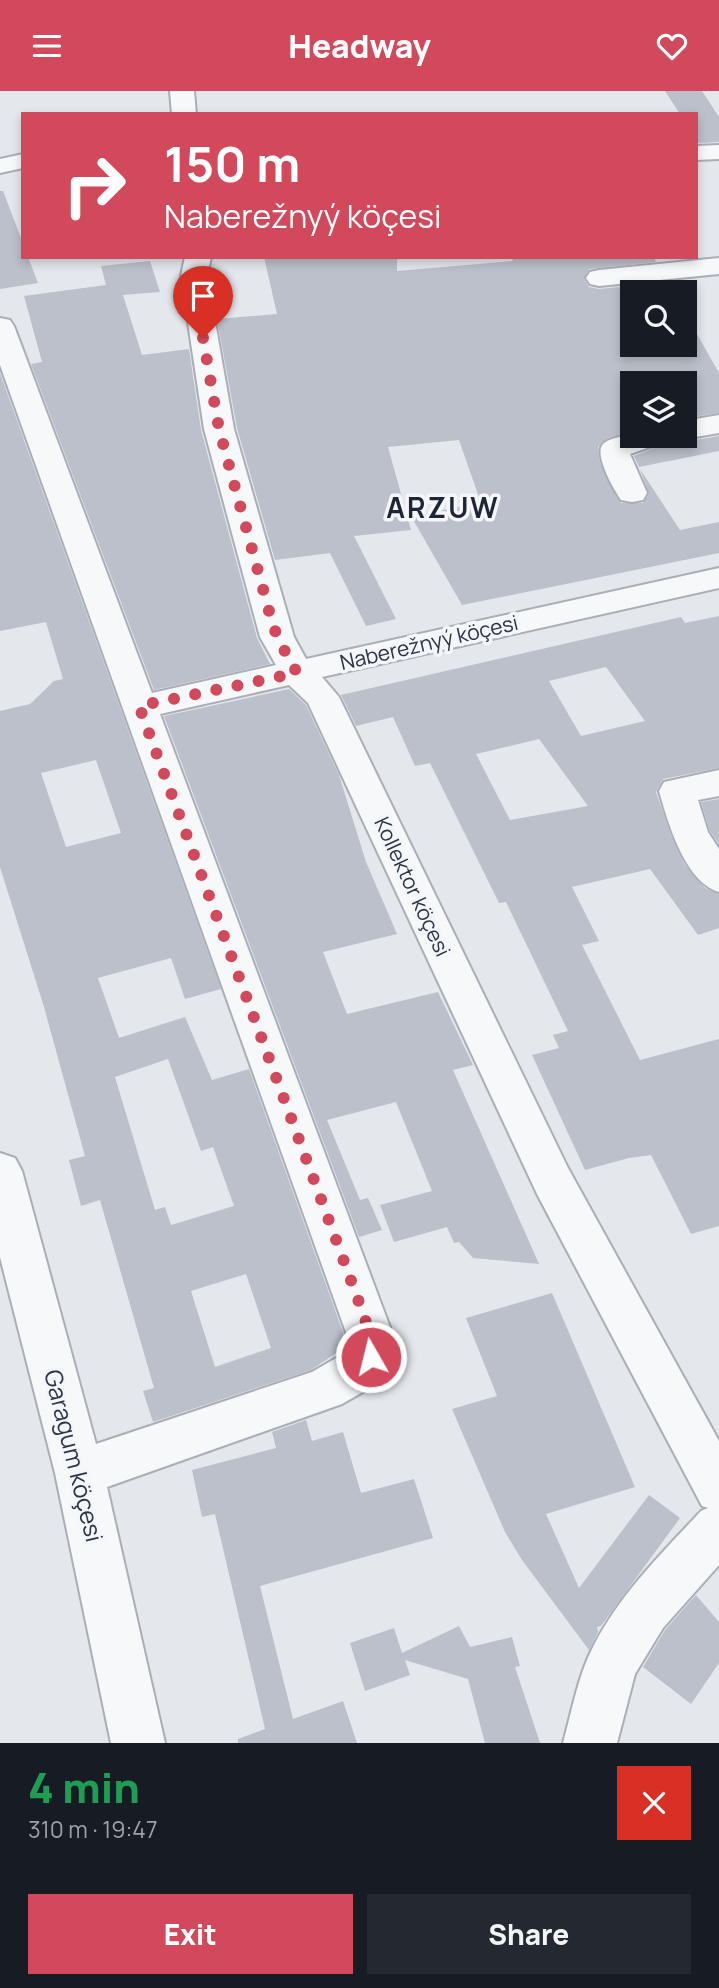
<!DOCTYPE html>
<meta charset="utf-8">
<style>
body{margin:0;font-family:Manrope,sans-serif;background:#242831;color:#f1f3f6;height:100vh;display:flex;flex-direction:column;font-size:26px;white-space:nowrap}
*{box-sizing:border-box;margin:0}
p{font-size:23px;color:#9ea1a6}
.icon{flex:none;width:38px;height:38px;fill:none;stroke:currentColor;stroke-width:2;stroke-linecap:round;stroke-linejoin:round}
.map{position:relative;height:1652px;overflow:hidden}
.sheet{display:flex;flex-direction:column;background:#171b24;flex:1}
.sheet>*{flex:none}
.banner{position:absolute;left:21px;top:21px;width:677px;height:147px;border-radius:0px;box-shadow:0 4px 10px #0003;background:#d1495b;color:#fff;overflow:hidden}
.fabs{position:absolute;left:620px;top:189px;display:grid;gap:14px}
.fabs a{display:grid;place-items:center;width:77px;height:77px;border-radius:0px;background:#171b24;box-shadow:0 4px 10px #0003;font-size:35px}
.pin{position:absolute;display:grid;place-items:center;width:60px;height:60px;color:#fff;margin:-72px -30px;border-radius:50% 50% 50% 0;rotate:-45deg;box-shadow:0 0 7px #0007}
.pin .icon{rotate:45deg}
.me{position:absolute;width:77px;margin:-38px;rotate:352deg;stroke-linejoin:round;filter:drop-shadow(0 0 5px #0008)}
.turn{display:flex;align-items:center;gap:24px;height:147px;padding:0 28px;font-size:32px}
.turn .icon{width:91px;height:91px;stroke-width:2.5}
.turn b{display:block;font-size:49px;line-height:60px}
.round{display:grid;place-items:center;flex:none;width:74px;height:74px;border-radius:0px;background:#242831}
.headline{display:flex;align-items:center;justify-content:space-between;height:119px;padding:0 28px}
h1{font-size:42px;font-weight:800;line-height:52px;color:#1e9e55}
.cta{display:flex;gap:14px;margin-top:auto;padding:14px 28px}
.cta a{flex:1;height:80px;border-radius:0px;background:#d1495b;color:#fff;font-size:28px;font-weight:800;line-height:80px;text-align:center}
.cta a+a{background:#242831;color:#f1f3f6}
header{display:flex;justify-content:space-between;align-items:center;height:91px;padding:0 28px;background:#d1495b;color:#fff;font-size:32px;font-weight:800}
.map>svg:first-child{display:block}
</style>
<header><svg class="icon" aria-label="menu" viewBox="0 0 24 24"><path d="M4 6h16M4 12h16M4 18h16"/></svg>Headway<svg class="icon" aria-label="heart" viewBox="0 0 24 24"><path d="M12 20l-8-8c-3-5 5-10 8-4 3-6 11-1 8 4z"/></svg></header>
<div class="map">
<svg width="719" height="1652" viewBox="0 0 719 1652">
<rect width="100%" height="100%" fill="#e4e7ec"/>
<!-- building -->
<path fill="#bbc0ca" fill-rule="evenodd" d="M 665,0 L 702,0 L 719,26 L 719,51 L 699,52 L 696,48 L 696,23 L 680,23 Z
M 0,100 L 3,100 L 23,152 L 23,166 L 28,166 L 38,192 L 0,198 Z
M 264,166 L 397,166 L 397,180 L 513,170 L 511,166 L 654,166 L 656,171 L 589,178 L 584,188 L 589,196 L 599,198 L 668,191 L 673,201 L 632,201 L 632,254 L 684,254 L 684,220 L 719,282 L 719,322 L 684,327 L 684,292 L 632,292 L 632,341 L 602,351 L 598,356 L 600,372 L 621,412 L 643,412 L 649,403 L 640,378 L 680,439 L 719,431 L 719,462 L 462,514 L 411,425 L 481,412 L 459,349 L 388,356 L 411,439 L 354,445 L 396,528 L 366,535 L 330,462 L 275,469 L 237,337 L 217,228 L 277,223 Z
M 150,170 L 160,201 L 123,204 L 142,264 L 189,258 L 201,339 L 257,547 L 270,573 L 154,599 L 31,273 L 42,271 L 24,205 L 106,194 L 101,175 Z
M 0,282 L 221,898 L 185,908 L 171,867 L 98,887 L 119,947 L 185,926 L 212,989 L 249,978 L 345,1247 L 345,1256 L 311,1279 L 153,1331 L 143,1300 L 154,1297 L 100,1109 L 81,1115 L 69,1069 L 85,1065 L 44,916 L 0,776 L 0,620 L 30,613 L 54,590 L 63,588 L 46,531 L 0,540 ZM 96,669 L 121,742 L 66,756 L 41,682 ZM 168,968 L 201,1060 L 213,1056 L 234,1115 L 171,1134 L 165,1116 L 155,1119 L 115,986 ZM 246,1183 L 271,1257 L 215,1276 L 191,1200 Z
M 719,345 L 719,360 L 639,376 L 634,365 L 665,353 L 671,347 L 684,351 Z
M 719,525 L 719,677 L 663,688 L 656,701 L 671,744 L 685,774 L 705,797 L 719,803 L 719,837 L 698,844 L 650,778 L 572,796 L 599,850 L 582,854 L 640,969 L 719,948 L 719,1135 L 691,1143 L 651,1064 L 629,1067 L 585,1079 L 532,964 L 559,957 L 553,944 L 568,940 L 506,811 L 499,812 L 430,672 L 415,675 L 393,626 L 356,635 L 341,604 L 681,526 L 685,532 ZM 606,576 L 645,630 L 581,645 L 549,590 ZM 539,648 L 588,715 L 510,729 L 476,663 Z
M 289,598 L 306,614 L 339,684 L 366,771 L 397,843 L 323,861 L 347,923 L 438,901 L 473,974 L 453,979 L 539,1173 L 473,1167 L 459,1151 L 454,1152 L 447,1136 L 394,1151 L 380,1114 L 432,1100 L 396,1011 L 327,1029 L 360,1109 L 368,1107 L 382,1139 L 359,1146 L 164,625 Z
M 719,708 L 719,753 L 710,740 L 701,711 Z
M 552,1202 L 635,1396 L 546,1423 L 579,1497 L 649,1404 L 680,1427 L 601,1535 L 597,1536 L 598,1541 L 589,1559 L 522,1469 L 505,1441 L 452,1318 L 497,1305 L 466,1227 Z
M 306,1329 L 312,1350 L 343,1341 L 361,1402 L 414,1388 L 433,1447 L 260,1495 L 293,1628 L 343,1610 L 357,1652 L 238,1652 L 238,1648 L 265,1638 L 215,1423 L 202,1426 L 192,1379 L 276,1357 L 272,1341 Z
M 696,1504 L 719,1531 L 719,1572 L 691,1613 L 643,1576 L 665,1539 Z
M 459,1535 L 470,1556 L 512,1546 L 520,1575 L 515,1576 L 540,1652 L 485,1652 L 468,1588 L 405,1569 L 410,1584 L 365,1600 L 350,1552 L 394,1537 L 402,1562 Z"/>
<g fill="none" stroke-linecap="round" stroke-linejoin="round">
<!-- minor casing -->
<g stroke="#a9aeb7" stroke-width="4">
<path id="minor" d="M 170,0 L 194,0 L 196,23 L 172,23 Z
M 719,54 L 719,68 L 696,69 L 696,55 Z
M 23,63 L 23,77 L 0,82 L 0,68 Z
M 185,166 L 211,166 L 207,185 L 234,338 L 294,546 L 306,568 L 719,477 L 719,497 L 322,586 L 339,606 L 568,1077 L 719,1350 L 719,1474 L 663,1537 L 635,1583 L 617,1652 L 563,1652 C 572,1620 578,1584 594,1554 C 621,1502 662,1462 701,1420 L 708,1417 L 702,1415 L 537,1103 L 308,612 L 289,594 L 160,623 L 394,1247 C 395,1287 373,1295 342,1313 L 107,1396 L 165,1652 L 111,1652 L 55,1382 L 0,1166 L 0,1062 L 15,1067 L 22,1080 L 96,1353 L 312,1281 L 338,1266 L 348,1257 L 348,1247 L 0,274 L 0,227 L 10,229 L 14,235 L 152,602 L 276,574 L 260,546 L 204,338 L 181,185 Z
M 719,167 L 719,183 L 599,195 L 590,193 L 586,187 L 590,181 L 599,179 Z
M 719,324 L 719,342 L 684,348 L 673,345 L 684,345 L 684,330 Z
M 632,343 L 632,345 L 669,345 L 664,351 L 630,363 L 647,402 L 643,409 L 632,411 L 621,409 C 614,399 592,361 604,352 C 611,347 624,345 632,343 Z
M 719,679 L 719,705 L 698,709 L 708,741 L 719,758 L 719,801 C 685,791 668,732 659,700 L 664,691 Z"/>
</g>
<!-- minor -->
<use href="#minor" fill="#f7f8fa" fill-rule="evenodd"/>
</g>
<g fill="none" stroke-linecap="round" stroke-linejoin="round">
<!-- route -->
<path stroke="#d1495b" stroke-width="12" stroke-dasharray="0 21.6" d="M 203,247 L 219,338 L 269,520 L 277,546 L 297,582 L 139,615 L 363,1222 L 371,1247 L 371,1266"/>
</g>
<g text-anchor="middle" stroke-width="7" stroke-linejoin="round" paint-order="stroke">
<!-- street labels -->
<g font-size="21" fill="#2b3445" stroke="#f4f6f9">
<text transform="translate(429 552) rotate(-13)" y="7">Naberežnyý köçesi</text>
<text transform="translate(412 796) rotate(65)" y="7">Kollektor köçesi</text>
</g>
<!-- near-street labels -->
<g font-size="24" fill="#2b3445" stroke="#f4f6f9">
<text transform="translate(73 1365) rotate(76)" y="8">Garagum köçesi</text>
</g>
<!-- district labels -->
<g font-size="28" font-weight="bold" letter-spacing="2" fill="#1d2536" stroke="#f4f6f9">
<text x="443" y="427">ARZUW</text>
</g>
</g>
</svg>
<div class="fabs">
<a><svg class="icon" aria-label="search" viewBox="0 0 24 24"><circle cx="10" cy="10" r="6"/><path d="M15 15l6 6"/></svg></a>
<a><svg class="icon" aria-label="layers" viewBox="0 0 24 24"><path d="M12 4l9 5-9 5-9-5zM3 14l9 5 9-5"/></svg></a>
</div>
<div class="pin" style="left:203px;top:247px;background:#d93025"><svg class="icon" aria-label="arrive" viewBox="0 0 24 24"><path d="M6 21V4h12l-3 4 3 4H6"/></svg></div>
<svg class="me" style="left:371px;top:1266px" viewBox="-20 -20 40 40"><circle r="17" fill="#d1495b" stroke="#fff" stroke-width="3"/><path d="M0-11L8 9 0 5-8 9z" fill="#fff"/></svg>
<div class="banner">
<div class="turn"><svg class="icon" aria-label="right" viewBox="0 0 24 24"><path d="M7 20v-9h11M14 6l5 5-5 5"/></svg><div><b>150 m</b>Naberežnyý köçesi</div></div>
</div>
</div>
<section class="sheet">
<div class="headline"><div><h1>4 min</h1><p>310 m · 19:47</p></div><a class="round" style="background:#d93025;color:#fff"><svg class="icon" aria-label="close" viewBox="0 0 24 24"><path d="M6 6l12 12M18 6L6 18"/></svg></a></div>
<div class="cta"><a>Exit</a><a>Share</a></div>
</section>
